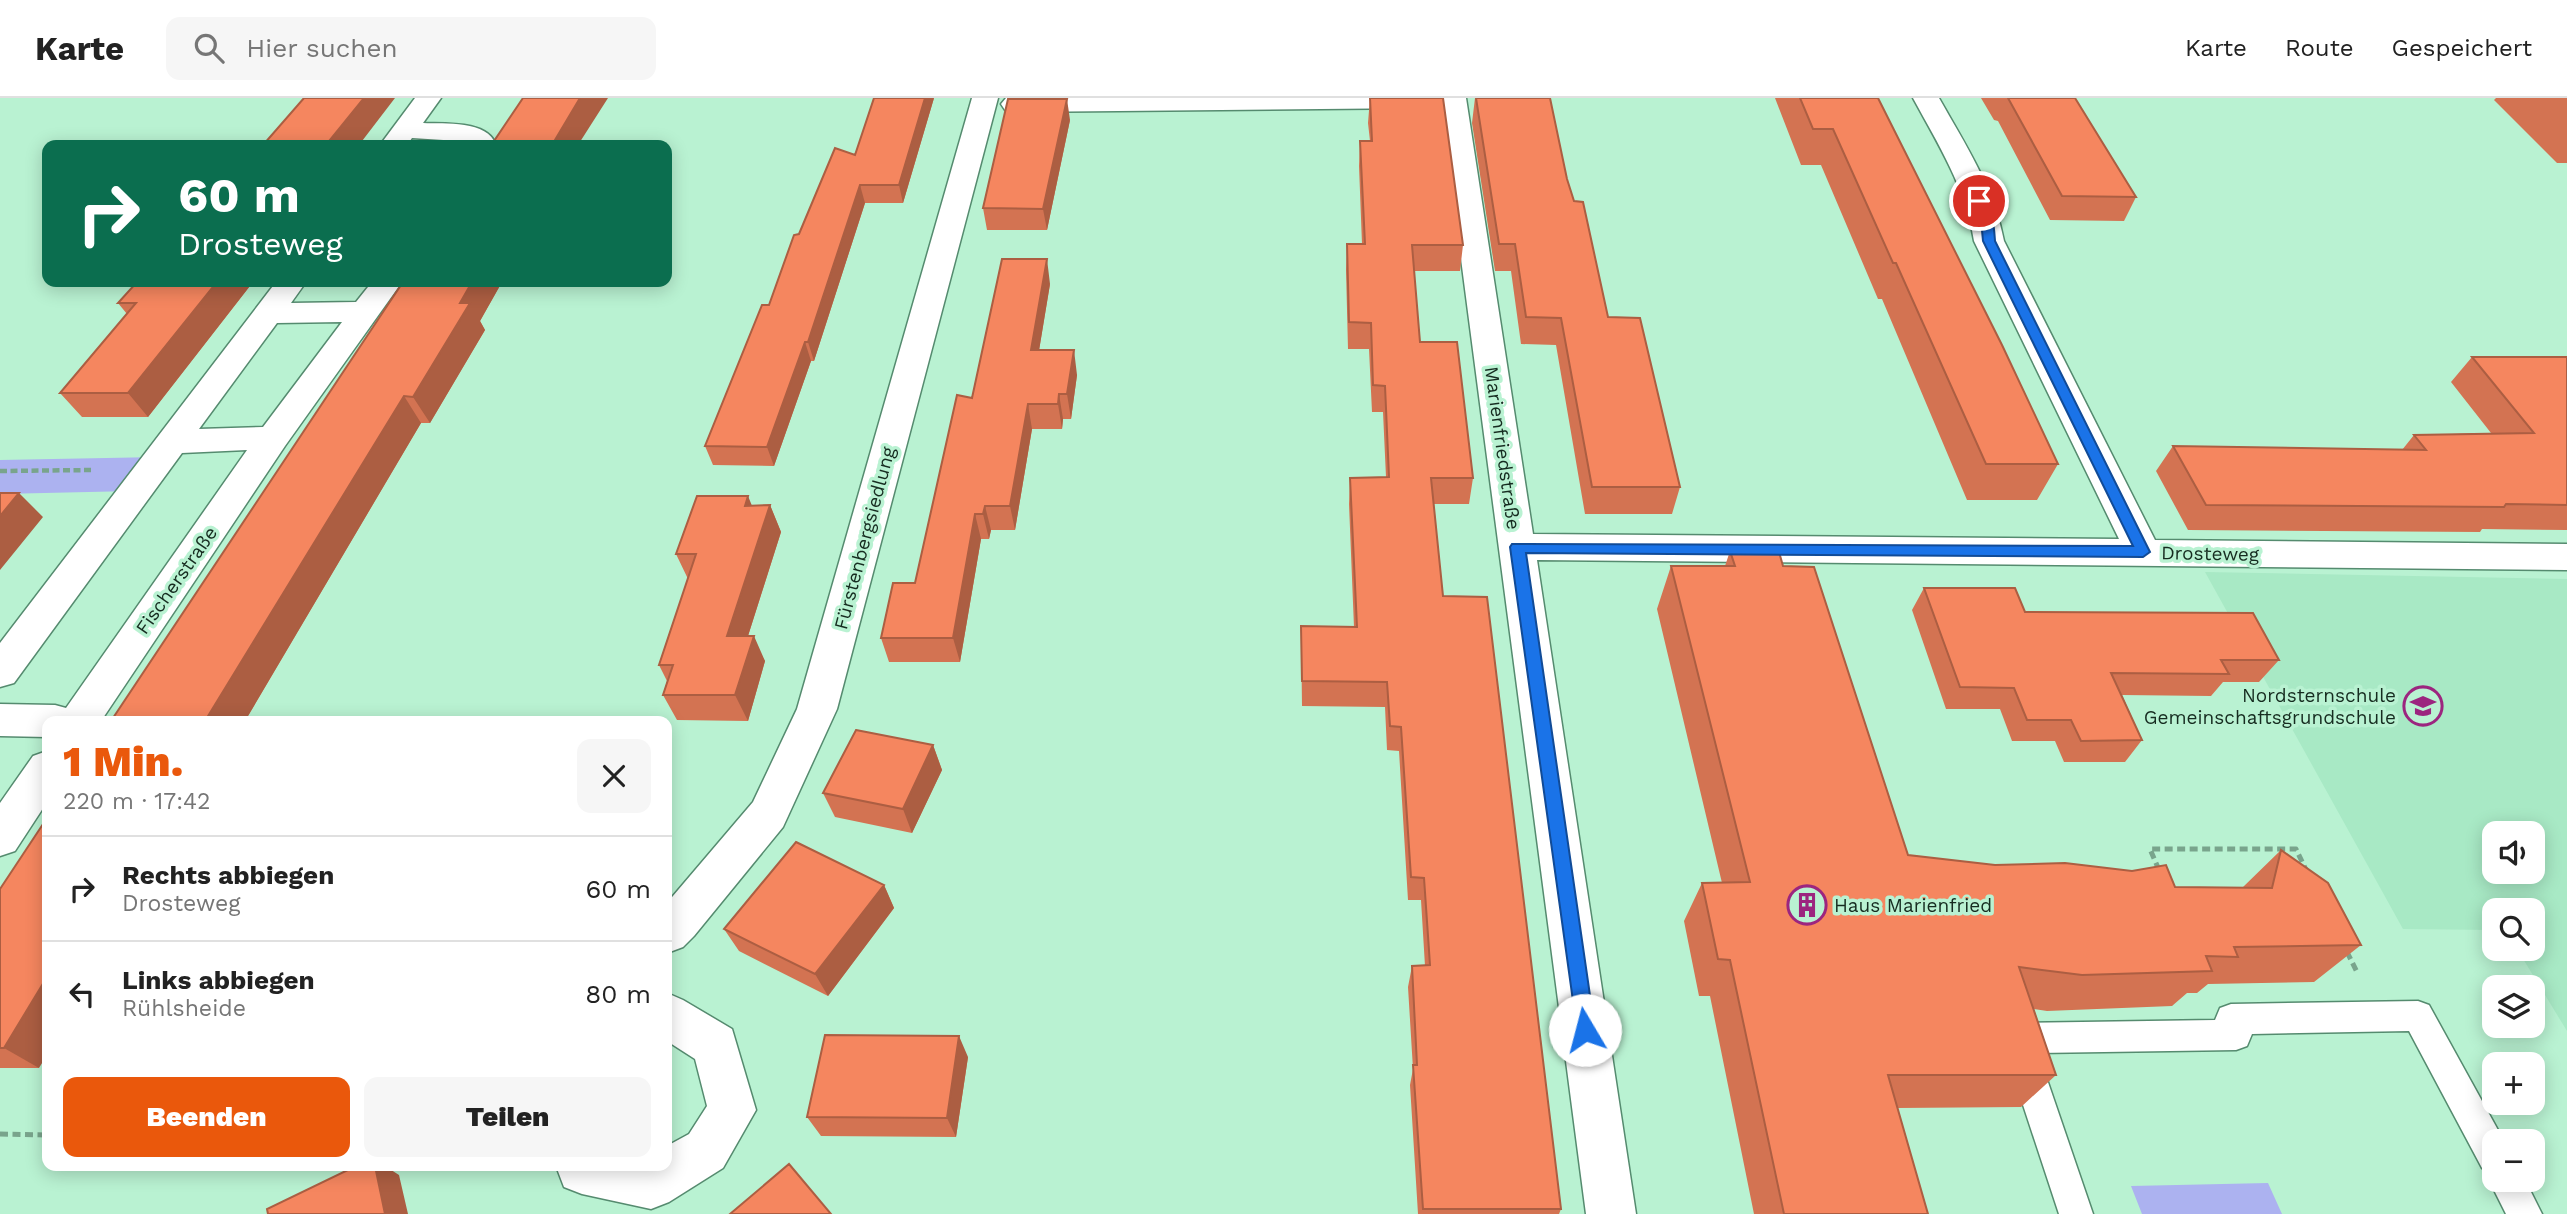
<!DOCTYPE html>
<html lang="de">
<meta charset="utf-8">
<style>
body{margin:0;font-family:"Work Sans",sans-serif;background:#f6f6f6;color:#222;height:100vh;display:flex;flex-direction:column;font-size:26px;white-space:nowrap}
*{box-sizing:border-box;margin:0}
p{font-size:23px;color:#767676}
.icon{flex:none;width:38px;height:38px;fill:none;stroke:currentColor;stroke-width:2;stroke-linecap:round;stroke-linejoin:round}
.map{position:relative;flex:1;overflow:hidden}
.drawer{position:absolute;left:42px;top:618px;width:630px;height:455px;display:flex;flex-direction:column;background:#fff;border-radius:14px;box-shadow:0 4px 18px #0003}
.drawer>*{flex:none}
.banner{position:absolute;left:42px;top:42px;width:630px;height:147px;border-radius:14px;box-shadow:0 4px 18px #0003;background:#0b6e4f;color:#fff;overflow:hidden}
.controls{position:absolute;left:2482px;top:723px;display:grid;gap:14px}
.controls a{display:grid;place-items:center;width:63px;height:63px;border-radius:14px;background:#fff;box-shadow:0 4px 18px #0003;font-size:35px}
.pin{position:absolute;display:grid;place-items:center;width:60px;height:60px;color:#fff;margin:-30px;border:4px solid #fff;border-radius:50%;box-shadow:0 2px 7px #0007}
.me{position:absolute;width:77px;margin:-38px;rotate:352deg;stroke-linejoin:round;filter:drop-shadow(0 0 5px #0008)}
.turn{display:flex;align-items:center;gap:24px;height:147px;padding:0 21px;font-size:32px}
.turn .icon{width:91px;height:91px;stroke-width:2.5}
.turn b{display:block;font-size:49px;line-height:60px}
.round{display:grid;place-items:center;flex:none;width:74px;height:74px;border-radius:14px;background:#f6f6f6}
.headline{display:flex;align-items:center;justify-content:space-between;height:119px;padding:0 21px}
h1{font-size:42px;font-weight:800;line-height:52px;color:#ea580c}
.action{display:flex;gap:14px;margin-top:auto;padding:14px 21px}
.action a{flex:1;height:80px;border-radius:14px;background:#ea580c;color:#fff;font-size:28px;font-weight:800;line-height:80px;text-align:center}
.action a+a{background:#f6f6f6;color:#222}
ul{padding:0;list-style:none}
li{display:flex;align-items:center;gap:21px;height:105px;padding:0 21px;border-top:2px solid #e0e0e0}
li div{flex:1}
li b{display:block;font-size:26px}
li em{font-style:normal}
header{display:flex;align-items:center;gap:42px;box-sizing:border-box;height:98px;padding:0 35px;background:#fff;border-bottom:2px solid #e0e0e0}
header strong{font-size:33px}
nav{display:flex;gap:38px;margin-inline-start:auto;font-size:24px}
.search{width:490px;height:63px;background:#f6f6f6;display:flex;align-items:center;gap:18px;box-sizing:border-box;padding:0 24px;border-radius:14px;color:#767676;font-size:26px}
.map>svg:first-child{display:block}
</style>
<header>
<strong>Karte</strong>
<div class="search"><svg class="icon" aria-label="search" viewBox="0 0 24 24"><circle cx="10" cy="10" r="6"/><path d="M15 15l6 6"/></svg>Hier suchen</div>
<nav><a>Karte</a><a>Route</a><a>Gespeichert</a></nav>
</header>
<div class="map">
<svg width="2567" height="1116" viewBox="0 0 2567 1116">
<rect width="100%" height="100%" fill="#b9f2d2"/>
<!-- built -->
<path fill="#a8e9c5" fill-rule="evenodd" d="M 2205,474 L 2567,481 L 2567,933 L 2517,851 L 2532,850 L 2532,812 L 2494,812 L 2494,832 L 2403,831 ZM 2494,735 L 2532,735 L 2532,774 L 2494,774 Z"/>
<!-- green -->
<path fill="#acb2f0" d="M 159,359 L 133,393 L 0,396 L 0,362 Z
M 2268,1085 L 2282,1116 L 2142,1116 L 2131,1088 Z"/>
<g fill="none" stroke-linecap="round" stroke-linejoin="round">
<!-- service casing -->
<g stroke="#558b6f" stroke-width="3">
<path id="service" d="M 2418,903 L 2429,907 L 2504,1043 L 2494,1043 L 2494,1082 L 2525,1082 L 2542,1116 L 2506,1116 L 2489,1082 L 2492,1074 L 2482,1070 L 2409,933 L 2252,936 L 2247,948 L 2236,952 L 2038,955 L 2093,1116 L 2059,1116 L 2001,940 L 2006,929 L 2017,925 L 2215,922 L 2220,910 L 2231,906 Z"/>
</g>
<!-- minor casing -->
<g stroke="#558b6f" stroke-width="3">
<path id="minor" d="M 415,0 L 441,0 L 423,25 C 444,26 488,22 496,47 L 467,47 L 459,43 L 412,40 L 407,47 L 380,47 Z
M 972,0 L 998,0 L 837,611 L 783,729 L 694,838 L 683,849 L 667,855 L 667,805 L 753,704 L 797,611 Z
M 1006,0 L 1435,0 L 1436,2 L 1432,8 L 1423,10 L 1014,14 L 1005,12 L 1001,6 Z
M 1440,0 L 1466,0 L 1533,436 L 2119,441 L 1974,143 C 1966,90 1938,46 1913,0 L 1939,0 C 1965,46 1994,90 2004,143 L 2155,442 L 2567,446 L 2567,472 L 1537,462 L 1636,1116 L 1586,1116 Z
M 276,184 L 306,184 L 291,205 L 356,204 L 372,184 L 402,184 L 285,348 L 101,623 L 47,623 L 47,639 L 0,638 L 0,606 L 55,607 L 66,610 L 247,352 L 182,355 L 14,585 L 0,589 L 0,545 ZM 342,224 L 263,329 L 199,331 L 277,225 Z
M 47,653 L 47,704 L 15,753 L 0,758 L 0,705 L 33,658 Z
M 667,895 L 683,902 L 732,931 L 756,1012 L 723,1070 L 669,1104 L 651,1111 L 582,1096 L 564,1089 L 556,1068 L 667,1068 L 667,1048 L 689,1036 L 707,1008 L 695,961 L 667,943 Z"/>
</g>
<!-- path-far1 -->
<path stroke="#79a48c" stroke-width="4.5" stroke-dasharray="7 3.5" stroke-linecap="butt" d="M 0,373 L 94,372"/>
<!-- path -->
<path stroke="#79a48c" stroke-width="5" stroke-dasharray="8 4.5" stroke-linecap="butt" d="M 2159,772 L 2150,751 L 2296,751 L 2307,774
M 2347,854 L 2357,874
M 0,1036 L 47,1037"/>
<!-- service -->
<use href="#service" fill="#fff" fill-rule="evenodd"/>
<!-- minor -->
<use href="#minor" fill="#fff" fill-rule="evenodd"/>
</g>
<!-- wall -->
<path fill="#d37352" d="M 934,0 L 903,105 L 865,105 L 814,263 L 811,263 L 774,368 L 713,367 L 705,348 L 769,207 L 799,136 L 855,57 Z
M 1370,0 L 1463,147 L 1460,173 L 1414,173 L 1420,244 L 1473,380 L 1469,406 L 1434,406 L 1443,498 L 1561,1111 L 1559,1116 L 1418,1116 L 1410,987 L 1413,971 L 1408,889 L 1412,868 L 1425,868 L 1421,802 L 1408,802 L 1399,653 L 1387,652 L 1385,609 L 1302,608 L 1301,528 L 1354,529 L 1349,406 L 1350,380 L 1386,379 L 1383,314 L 1372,314 L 1369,251 L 1348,251 L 1346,172 L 1347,146 L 1362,146 L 1359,68 L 1360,43 L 1370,43 L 1368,25 Z
M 1475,0 L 1567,81 L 1608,219 L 1680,389 L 1672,416 L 1585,416 L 1556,247 L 1521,246 L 1511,173 L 1495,173 L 1472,25 Z
M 1775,0 L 1878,0 L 2058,366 L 2037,402 L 1967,402 L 1882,201 L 1878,201 L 1821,67 L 1801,67 Z
M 1981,0 L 2075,0 L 2136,99 L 2124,123 L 2050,122 L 1998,23 L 1994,22 Z
M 2496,0 L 2567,0 L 2567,65 L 2557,65 L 2494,2 Z
M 1070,22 L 1047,132 L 987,132 L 983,110 Z
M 137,184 L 253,184 L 148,319 L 82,319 L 60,295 L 127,216 L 118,205 Z
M 403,184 L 502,184 L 480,223 L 485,232 L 430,325 L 421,325 L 245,623 L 111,623 Z
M 1050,186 L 1039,252 L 1077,277 L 1071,321 L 1063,321 L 1062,331 L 1032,331 L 1015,432 L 991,432 L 989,441 L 981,441 L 960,564 L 889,564 L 881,540 L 915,485 L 972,300 Z
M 2472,259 L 2567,259 L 2567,432 L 2482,431 L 2480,434 L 2188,432 L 2156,373 L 2173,348 L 2402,352 L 2414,337 L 2491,335 L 2451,284 Z
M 770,407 L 781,434 L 748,538 L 765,563 L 748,623 L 677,622 L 663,597 L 667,583 L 659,567 L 688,481 L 676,456 L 752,408 Z
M 1730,453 L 1783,468 L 1908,757 L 2175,789 L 2242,790 L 2281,752 L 2361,847 L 2314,884 L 2208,886 L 2197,895 L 2187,895 L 2172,908 L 2047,913 L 2034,911 L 2056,977 L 2021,1009 L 1897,1010 L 1928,1116 L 1754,1116 L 1710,898 L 1699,898 L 1684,823 L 1702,785 L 1722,785 L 1657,511 L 1671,468 L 1725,468 Z
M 1924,490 L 2025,514 L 2279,562 L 2259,584 L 2223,584 L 2211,598 L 2122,597 L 2142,642 L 2125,664 L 2064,664 L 2055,643 L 2012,643 L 2000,611 L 1946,611 L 1912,512 Z
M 933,647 L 942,672 L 912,735 L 835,719 L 823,695 Z
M 884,787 L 894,810 L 828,898 L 739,853 L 724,831 Z
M 0,791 L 39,970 L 0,970 Z
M 968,959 L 956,1039 L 821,1038 L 807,1019 Z"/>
<!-- shaded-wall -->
<path fill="#ac5e42" d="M 364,0 L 395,0 L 359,47 L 326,47 Z
M 580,0 L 608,0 L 578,47 L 552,47 Z
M 925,0 L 934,0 L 903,105 L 899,87 Z
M 1067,1 L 1070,22 L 1047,132 L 1043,111 Z
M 860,87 L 865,105 L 814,263 L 808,244 Z
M 1047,161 L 1050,186 L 1035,277 L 1031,252 Z
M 217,184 L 253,184 L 148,319 L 128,295 Z
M 472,184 L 502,184 L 480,223 L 485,232 L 430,325 L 413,299 L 460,205 Z
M 805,244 L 811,263 L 774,368 L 767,349 Z
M 1074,252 L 1077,277 L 1071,321 L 1067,296 Z
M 1059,296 L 1063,321 L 1062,331 L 1058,306 Z
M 404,298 L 421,325 L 245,623 L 205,623 Z
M 1028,306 L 1032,331 L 1015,432 L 1010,408 Z
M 19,395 L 43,419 L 0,472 L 0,418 Z
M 748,398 L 759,425 L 745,408 Z
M 770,407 L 781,434 L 740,563 L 727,538 Z
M 985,408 L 991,432 L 989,441 L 983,416 Z
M 975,416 L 981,441 L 960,564 L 953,540 Z
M 754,538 L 765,563 L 748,623 L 735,597 Z
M 933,647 L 942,672 L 912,735 L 903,711 Z
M 884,787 L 894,810 L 828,898 L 815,876 Z
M 47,879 L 47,957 L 39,970 L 4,950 Z
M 959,938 L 968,959 L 956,1039 L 947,1020 Z
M 375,1068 L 385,1068 L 399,1077 L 408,1116 L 385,1116 Z"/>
<!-- building -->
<path fill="#f5865f" stroke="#ac5e42" stroke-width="2" d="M 304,0 L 364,0 L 326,47 L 263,47 Z
M 523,0 L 580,0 L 552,47 L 484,47 L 485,46 L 492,46 Z
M 874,0 L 925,0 L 899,87 L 860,87 L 808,244 L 805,244 L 767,349 L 705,348 L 762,207 L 769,207 L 794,137 L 799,136 L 835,50 L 855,57 Z
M 1370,0 L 1443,0 L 1463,147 L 1412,147 L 1420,244 L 1457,244 L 1473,380 L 1431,380 L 1443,498 L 1487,499 L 1561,1111 L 1423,1111 L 1413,967 L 1417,967 L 1412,868 L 1430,867 L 1424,780 L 1411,779 L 1401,629 L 1390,628 L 1387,584 L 1302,583 L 1301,528 L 1357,529 L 1350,380 L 1389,379 L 1385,288 L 1373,287 L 1371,225 L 1349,224 L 1347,146 L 1365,146 L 1360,43 L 1372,43 Z
M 1476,0 L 1550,0 L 1567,81 L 1574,103 L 1583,104 L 1608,219 L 1640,220 L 1680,389 L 1592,389 L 1561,220 L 1526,219 L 1515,146 L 1499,146 Z
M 1800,0 L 1878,0 L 2002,247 L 2058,366 L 1986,366 L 1896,165 L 1893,165 L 1833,31 L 1813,31 Z
M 2008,0 L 2075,0 L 2136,99 L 2062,98 Z
M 1008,1 L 1067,1 L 1043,111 L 983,110 Z
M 1002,161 L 1047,161 L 1031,252 L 1074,252 L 1067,296 L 1059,296 L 1058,306 L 1028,306 L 1010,408 L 985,408 L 983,416 L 975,416 L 953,540 L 881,540 L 893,485 L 915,485 L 957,297 L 972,300 Z
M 137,184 L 217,184 L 128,295 L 60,295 L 136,205 L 118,205 Z
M 403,184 L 472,184 L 460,205 L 470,205 L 413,299 L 404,298 L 205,623 L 111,623 Z
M 2472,259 L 2567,259 L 2567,407 L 2506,406 L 2504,409 L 2206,407 L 2173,348 L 2426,352 L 2414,337 L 2534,335 Z
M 0,395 L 19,395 L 0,418 Z
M 697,398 L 748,398 L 745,408 L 770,407 L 727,538 L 754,538 L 735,597 L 663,597 L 673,567 L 659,567 L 696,456 L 676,456 Z
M 1730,453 L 1779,454 L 1783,468 L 1814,469 L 1908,757 L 1995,767 L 2065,765 L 2132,773 L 2166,767 L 2175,789 L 2272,790 L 2281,752 L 2328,785 L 2361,847 L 2234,849 L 2238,859 L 2206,858 L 2212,873 L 2082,877 L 2019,869 L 2056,977 L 1888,977 L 1928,1116 L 1784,1116 L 1730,862 L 1718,861 L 1702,785 L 1750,784 L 1671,468 L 1735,468 Z
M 1924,490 L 2015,490 L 2025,514 L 2253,515 L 2279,562 L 2221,562 L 2229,576 L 2111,575 L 2142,642 L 2081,643 L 2071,622 L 2027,622 L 2014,590 L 1960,589 Z
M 856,632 L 933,647 L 903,711 L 823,695 Z
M 47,720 L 47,879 L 4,950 L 0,950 L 0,791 Z
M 796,744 L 884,787 L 815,876 L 724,831 Z
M 825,937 L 959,938 L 947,1020 L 807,1019 Z
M 789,1066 L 831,1116 L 730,1116 Z
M 356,1068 L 375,1068 L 385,1116 L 268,1116 L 267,1111 Z"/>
<!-- route -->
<path fill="#1a73e8" stroke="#114b97" stroke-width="2" d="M 1979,99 C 1993,106 1994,129 1995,143 L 2150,454 L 2143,459 L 1526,455 L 1595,932 L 1592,939 L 1585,941 L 1578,939 L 1510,449 L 1512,446 L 2133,448 L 1983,143 L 1981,122 L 1973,103 Z"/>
<!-- icons -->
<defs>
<g id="school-ring" transform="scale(2.0125)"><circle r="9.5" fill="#b9f2d2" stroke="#9c257f" stroke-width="1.5"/><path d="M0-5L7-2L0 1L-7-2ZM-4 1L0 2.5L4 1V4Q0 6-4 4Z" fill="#9c257f"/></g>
<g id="building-ring" transform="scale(2.0125)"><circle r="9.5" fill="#b9f2d2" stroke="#9c257f" stroke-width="1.5"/><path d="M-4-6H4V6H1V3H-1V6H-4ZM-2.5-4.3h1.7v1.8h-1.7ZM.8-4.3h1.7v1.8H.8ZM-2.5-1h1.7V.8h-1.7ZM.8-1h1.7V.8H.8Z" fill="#9c257f"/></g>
</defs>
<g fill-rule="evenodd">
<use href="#school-ring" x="2423" y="608"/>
<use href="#building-ring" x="1807" y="807"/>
</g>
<g text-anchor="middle" stroke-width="7" stroke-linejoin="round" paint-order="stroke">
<!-- street labels -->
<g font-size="19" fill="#162c20" stroke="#b9f2d2">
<text transform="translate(1503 350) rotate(82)" y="7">Marienfriedstraße</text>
<text transform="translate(864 440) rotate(-75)" y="7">Fürstenbergsiedlung</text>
<text transform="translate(2210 455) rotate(1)" y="7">Drosteweg</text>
<text transform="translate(176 482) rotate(-55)" y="7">Fischerstraße</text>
</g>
<!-- poi labels -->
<g font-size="19" fill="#162c20" stroke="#b9f2d2" text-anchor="end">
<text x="2396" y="604">Nordsternschule<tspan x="2396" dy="22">Gemeinschaftsgrundschule</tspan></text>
<text x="1834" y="814" text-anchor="start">Haus Marienfried</text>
</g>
</g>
</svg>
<div class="controls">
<a><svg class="icon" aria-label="sound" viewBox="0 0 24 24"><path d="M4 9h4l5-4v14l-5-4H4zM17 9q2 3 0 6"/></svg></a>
<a><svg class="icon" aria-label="search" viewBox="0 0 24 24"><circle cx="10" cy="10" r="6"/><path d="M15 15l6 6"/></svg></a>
<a><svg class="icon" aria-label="layers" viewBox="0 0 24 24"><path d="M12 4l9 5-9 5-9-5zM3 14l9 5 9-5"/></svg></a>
<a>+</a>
<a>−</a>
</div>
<div class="pin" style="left:1979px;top:103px;background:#d93025"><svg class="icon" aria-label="arrive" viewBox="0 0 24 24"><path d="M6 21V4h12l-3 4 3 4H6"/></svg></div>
<svg class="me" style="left:1585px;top:932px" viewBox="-20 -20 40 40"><circle r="19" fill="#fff"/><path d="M0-13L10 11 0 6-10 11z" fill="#1a73e8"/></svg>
<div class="banner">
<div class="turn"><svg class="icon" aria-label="right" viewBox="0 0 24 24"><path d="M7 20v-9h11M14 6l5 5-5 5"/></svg><div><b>60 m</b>Drosteweg</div></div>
</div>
<section class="drawer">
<div class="headline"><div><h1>1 Min.</h1><p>220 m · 17:42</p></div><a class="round"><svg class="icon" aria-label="close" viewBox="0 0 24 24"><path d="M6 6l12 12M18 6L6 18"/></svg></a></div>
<ul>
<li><svg class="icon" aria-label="right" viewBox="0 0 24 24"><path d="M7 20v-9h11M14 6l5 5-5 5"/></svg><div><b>Rechts abbiegen</b><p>Drosteweg</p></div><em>60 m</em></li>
<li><svg class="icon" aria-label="left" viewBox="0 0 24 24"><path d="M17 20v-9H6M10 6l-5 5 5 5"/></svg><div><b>Links abbiegen</b><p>Rühlsheide</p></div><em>80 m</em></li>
</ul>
<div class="action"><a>Beenden</a><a>Teilen</a></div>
</section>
</div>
